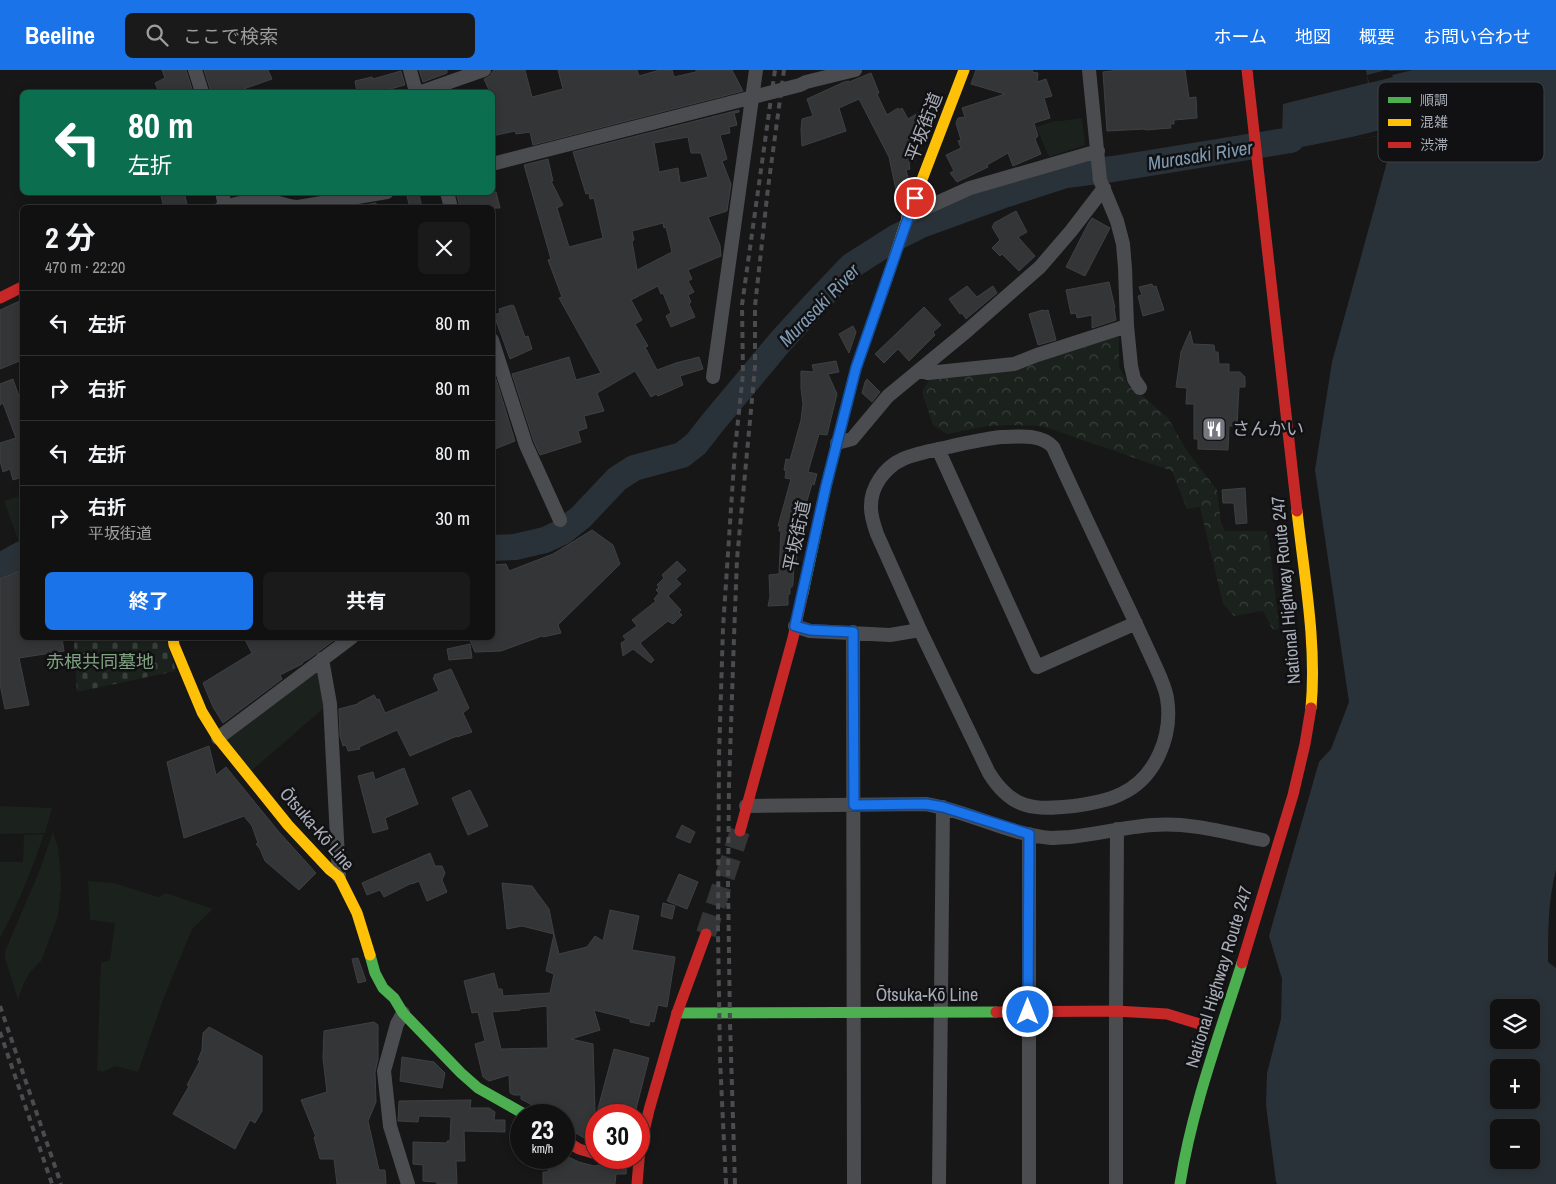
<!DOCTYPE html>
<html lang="ja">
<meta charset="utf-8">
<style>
body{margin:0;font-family:"Archivo Narrow","Noto Sans JP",sans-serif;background:#1a1a1a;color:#f1f3f6;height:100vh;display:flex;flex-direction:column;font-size:19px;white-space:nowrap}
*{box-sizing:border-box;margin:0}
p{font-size:16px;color:#9c9d9f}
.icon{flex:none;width:28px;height:28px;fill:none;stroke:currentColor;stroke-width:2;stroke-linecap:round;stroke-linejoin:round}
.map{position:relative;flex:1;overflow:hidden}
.side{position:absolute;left:20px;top:135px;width:475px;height:435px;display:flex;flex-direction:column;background:#111;border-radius:8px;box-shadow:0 2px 8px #0003,0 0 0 1px #303131}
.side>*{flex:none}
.guide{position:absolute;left:20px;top:20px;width:475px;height:105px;border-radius:8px;box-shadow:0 2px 8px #0003,0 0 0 1px #303131;background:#0b6e4f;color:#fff;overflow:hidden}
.tools{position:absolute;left:1490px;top:929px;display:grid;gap:10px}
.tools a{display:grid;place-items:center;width:50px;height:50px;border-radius:8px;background:#111;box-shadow:0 2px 8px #0003,0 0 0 1px #303131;font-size:25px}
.speed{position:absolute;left:510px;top:1034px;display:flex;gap:10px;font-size:25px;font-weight:700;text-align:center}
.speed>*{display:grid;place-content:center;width:65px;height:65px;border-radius:50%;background:#111;box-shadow:0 2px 8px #0003,0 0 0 1px #303131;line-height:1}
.speed small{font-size:12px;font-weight:400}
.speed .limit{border:8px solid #d22;background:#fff;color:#111}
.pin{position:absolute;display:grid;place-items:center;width:42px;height:42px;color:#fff;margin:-21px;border:2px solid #fff;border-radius:50%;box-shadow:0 1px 5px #0007}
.me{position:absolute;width:55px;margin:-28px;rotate:0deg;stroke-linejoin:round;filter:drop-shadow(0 0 4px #0008)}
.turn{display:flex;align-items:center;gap:18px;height:105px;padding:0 25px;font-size:22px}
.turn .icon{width:65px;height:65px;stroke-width:2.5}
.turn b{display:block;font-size:35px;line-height:42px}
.round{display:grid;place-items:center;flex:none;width:52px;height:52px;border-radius:8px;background:#1a1a1a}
.summary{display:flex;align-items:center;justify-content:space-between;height:85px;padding:0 25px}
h1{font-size:30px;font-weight:700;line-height:38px}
.button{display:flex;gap:10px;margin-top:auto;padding:10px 25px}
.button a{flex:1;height:58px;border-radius:8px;background:#1a73e8;color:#fff;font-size:20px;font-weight:700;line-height:58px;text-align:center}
.button a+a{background:#1a1a1a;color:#f1f3f6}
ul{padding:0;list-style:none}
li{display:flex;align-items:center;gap:15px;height:65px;padding:0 25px;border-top:1px solid #303131}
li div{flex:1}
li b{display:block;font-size:19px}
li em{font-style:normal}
header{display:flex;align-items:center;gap:30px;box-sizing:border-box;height:70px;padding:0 25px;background:#1a73e8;color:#fff}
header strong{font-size:24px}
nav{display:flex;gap:28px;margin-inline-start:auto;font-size:18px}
.search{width:350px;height:45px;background:#1a1a1a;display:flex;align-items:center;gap:12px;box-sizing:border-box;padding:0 18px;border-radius:8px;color:#9c9d9f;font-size:19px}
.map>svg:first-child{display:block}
</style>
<header>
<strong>Beeline</strong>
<div class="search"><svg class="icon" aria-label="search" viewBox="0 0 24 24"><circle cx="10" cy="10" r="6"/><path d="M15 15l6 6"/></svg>ここで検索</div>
<nav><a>ホーム</a><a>地図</a><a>概要</a><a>お問い合わせ</a></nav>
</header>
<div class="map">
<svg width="1556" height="1114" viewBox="0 0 1556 1114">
<defs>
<pattern id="forest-crowns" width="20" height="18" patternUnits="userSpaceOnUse" patternTransform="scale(1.25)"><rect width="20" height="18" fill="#1b211c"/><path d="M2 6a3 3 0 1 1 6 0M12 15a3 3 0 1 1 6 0" fill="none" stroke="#393f3b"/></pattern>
<pattern id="cemetery-stones" width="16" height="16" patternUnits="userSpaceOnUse" patternTransform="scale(1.25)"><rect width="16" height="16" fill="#1b211c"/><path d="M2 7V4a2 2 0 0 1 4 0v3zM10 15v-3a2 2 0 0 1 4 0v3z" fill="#393f3b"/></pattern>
</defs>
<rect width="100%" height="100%" fill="#171717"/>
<!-- green -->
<path fill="#1b211c" d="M 1082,48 L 1085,75 L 1049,87 L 1036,57 L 1054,51 L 1060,51 Z
M 22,425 L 22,474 L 20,475 L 4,431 Z
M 317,598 L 324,638 L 250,702 L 223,668 Z
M 0,736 L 52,738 L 45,763 L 0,764 Z
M 53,762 L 58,778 L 60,799 L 61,819 L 58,846 L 41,891 L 30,902 L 24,913 L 18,930 L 5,888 L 5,881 L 39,802 Z
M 44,764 C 32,800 18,835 0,868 L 0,792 L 23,792 L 24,765 Z
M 88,811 L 114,813 L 158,827 L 166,823 L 213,839 L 192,859 L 163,930 L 138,1002 L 115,996 L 103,1002 L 97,1000 L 101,893 L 110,890 L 115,853 L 90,850 Z"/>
<!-- forest -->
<path fill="url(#forest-crowns)" d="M 1119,264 L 1119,296 L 1129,316 L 1144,327 L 1168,348 L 1187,381 L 1217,420 L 1221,453 L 1225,461 L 1266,461 L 1269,470 L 1279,559 L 1273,560 L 1263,541 L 1234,546 L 1223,534 L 1200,437 L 1187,439 L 1172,401 L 1042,356 L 1012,355 L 988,356 L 947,364 L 933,355 L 922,322 L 930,308 L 1052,285 Z"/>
<!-- cemetery -->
<path fill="url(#cemetery-stones)" d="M 75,568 L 166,568 L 176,601 L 77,622 L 74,575 Z"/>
<!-- water -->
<path fill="#2a3239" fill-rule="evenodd" d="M 1366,0 L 1556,0 L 1556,800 C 1548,830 1548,861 1548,892 L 1556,898 L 1556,1114 L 1277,1114 L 1276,1112 L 1266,1035 L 1267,1003 L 1281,949 L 1282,909 L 1269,866 L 1319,692 L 1331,679 L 1349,632 L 1315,400 L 1332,292 L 1395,63 L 1367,68 L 1352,67 L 1292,79 L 1290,65 L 1282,63 L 1283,34 L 1368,13 ZM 1499,938 L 1531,938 L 1531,970 L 1499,970 ZM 1499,998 L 1531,998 L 1531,1030 L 1499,1030 ZM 1499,1058 L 1531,1058 L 1531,1090 L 1499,1090 Z"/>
<!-- pier -->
<path fill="#171717" d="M 1386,0 L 1391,1 L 1413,0 L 1392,5 L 1393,7 L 1369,13 L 1367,5 Z
M 1433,47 L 1436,48 L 1437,51 L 1435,53 L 1367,68 L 1352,67 Z"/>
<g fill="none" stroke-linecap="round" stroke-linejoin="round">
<!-- river -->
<path stroke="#2a3239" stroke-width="26" d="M 492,478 L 515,477 L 545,470 L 562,462 L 581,447 L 617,409 L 634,398 L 682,385 L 696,374 L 714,351 L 780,272 L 812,237 L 851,196 L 895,168 L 921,155 L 1001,126 L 1066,105 L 1113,99 L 1291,70
M 0,496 L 22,484"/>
</g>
<!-- building -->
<path fill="#343537" stroke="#3f4043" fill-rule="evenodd" d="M 162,0 L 186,0 L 193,22 L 159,22 L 155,13 L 165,8 Z
M 204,0 L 268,0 L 272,9 L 235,22 L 211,22 Z
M 419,0 L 447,0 L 447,3 L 423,12 Z
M 496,0 L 525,0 L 532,27 L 563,19 L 558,0 L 637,0 L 639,6 L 660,0 L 672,0 L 674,7 L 696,2 L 696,0 L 732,0 L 743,21 L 533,75 L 530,62 L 516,64 L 515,61 L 492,66 L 492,22 L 490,22 L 484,9 L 490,6 L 493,1 Z
M 976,0 L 1033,0 L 1032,2 L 1038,3 L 1037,12 L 1046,9 L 1052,26 L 1044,28 L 1050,48 L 1034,53 L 1038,66 L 1035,69 L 1041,84 L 1013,96 L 1008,83 L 987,95 L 988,97 L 957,112 L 950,103 L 954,101 L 946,85 L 961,78 L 958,71 L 961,70 L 956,53 L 958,48 L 965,47 L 962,38 L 1005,24 L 971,14 Z
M 1119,0 L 1185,0 L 1189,28 L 1196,27 L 1197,48 L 1174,50 L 1174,54 L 1170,54 L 1171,58 L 1145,60 L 1145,59 L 1107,61 L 1103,2 Z
M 401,1 L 405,15 L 379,22 L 357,22 L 355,11 L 372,7 L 373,9 Z
M 871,3 L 879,23 L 877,24 L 887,45 L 898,38 L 899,40 L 902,38 L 908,49 L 933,34 L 936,39 L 929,57 L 910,69 L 915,91 L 909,92 L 910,99 L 906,100 L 909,111 L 906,118 L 896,120 L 889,87 L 859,29 L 839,38 L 846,61 L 802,76 L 801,60 L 802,49 L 813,46 L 807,29 L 844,12 L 849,11 L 849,12 Z
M 739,40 L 739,42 L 734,43 L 737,55 L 729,57 L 730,63 L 720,65 L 727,89 L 722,91 L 731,114 L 727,141 L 708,147 L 720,175 L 721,186 L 688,200 L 692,209 L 688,211 L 694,222 L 688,225 L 691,232 L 689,234 L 695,247 L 671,257 L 666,246 L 671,243 L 663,223 L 661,224 L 658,216 L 631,230 L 642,250 L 635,254 L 648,276 L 645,277 L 657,300 L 676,293 L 699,287 L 703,299 L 680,306 L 683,315 L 658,326 L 656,324 L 651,327 L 635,301 L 597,323 L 604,341 L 584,346 L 587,358 L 578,361 L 581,372 L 540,385 L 534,372 L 512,304 L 569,287 L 576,310 L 601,303 L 559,228 L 562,227 L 548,190 L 551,189 L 524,95 L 548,89 L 553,111 L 551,111 L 563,135 L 557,138 L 569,177 L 603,168 L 594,128 L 590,129 L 589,123 L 586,124 L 573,82 ZM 688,67 L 691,83 L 701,83 L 708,107 L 682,113 L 680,112 L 678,98 L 659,102 L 654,73 ZM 663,153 L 664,158 L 666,157 L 672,182 L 637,200 L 632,171 L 634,170 L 632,161 Z
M 160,122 L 184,122 L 188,138 L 164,138 Z
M 456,122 L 496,122 L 500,138 L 460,138 Z
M 419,124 L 422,138 L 410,138 L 407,126 Z
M 376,133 L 377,138 L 348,138 Z
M 1016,141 L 1027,162 L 1018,167 L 1035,186 L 1019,201 L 1002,184 L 1000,186 L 992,178 L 1000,170 L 992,157 L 994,154 L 994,153 Z
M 1092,148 L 1110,158 L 1085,206 L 1066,197 L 1088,154 Z
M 1109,212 L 1115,238 L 1114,238 L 1116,250 L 1092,258 L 1092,245 L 1077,248 L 1076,243 L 1071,244 L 1066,220 Z
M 1152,214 L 1153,217 L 1156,216 L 1164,240 L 1143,246 L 1138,226 L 1142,225 L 1139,217 Z
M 967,216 L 977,227 L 993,216 L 997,223 L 966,249 L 962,243 L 960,244 L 949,229 Z
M 22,230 L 22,290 L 0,299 L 0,240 Z
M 512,235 L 514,236 L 525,267 L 528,266 L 532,279 L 510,289 L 494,245 L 500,243 L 499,239 Z
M 924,237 L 941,255 L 933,262 L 935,265 L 909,291 L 898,279 L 884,293 L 875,284 Z
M 1043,240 L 1044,241 L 1048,240 L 1056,270 L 1038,275 L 1029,244 Z
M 853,256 L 856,262 L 849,283 L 839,264 Z
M 1190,261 L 1193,274 L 1214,275 L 1215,282 L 1218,282 L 1219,294 L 1229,294 L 1229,302 L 1240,302 L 1245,307 L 1245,317 L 1239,317 L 1237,356 L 1229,356 L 1228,380 L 1198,379 L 1198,369 L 1194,369 L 1194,334 L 1186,334 L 1187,318 L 1176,317 L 1181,282 Z
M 836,291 L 839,302 L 828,304 L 837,324 L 827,365 L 819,364 L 808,402 L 817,404 L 814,415 L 812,414 L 801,451 L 796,492 L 794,492 L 793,513 L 792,517 L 790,517 L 790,524 L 788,524 L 788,535 L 768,536 L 770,527 L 769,505 L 779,504 L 781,461 L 779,461 L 780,456 L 778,456 L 791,409 L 785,408 L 786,401 L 784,400 L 786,389 L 790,390 L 801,350 L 803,334 L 801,318 L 801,301 L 814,302 L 812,295 Z
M 13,309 L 22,335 L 22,407 L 13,410 L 10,399 L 3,402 L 0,391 L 0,373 L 16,368 L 3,333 L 0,335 L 0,314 Z
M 496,309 L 515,371 L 495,379 L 492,372 L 492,310 Z
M 867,309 L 880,322 L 872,332 L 862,323 L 865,312 Z
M 1245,418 L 1247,453 L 1236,454 L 1234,433 L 1223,433 L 1222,420 Z
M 592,460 L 613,475 L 620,494 L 558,555 L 561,563 L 543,567 L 542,566 L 501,581 L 475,582 L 469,568 L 492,568 L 492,495 L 506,494 L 509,501 L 553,484 Z
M 677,491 L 686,500 L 676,509 L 681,514 L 668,526 L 681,540 L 679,542 L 682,545 L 673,554 L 668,551 L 640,573 L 654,590 L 651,593 L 633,579 L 623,586 L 621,573 L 626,570 L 623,566 L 637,556 L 632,550 L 656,531 L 654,529 L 659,523 L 656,520 L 659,517 L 657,515 L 664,508 L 662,505 Z
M 22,500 L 22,568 L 62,568 L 64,581 L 19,588 L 29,635 L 5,639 L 0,614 L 0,509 Z
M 244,568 L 299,568 L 301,570 L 307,568 L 337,568 L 310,588 L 303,592 L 302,594 L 280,605 L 282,609 L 223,653 L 213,637 L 203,613 L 252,583 Z
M 470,574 L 472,588 L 449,590 L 447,579 Z
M 451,599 L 469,638 L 463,643 L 472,662 L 457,667 L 457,666 L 410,686 L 397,660 L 359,677 L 360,679 L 348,681 L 346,675 L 343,676 L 340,666 L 339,639 L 358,634 L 358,633 L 374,625 L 377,630 L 379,629 L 385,643 L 439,621 L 433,608 L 435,607 L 434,605 Z
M 209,676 L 216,705 L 226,697 L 279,762 L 316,803 L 299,820 L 265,791 L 260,779 L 256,774 L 258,773 L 252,756 L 244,746 L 184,768 L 167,692 Z
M 404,698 L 418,734 L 385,748 L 388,759 L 373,763 L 358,706 L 373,702 L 375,710 Z
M 470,720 L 488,756 L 468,765 L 452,728 Z
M 682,755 L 695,762 L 690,773 L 676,767 Z
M 430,783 L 435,796 L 442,796 L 445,803 L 442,810 L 447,822 L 427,831 L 419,811 L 412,814 L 412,813 L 384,827 L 380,820 L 367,825 L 362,813 Z
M 679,804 L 698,812 L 687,839 L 667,831 Z
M 502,813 L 532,816 L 549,839 L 554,864 L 522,856 L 507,859 Z
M 663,833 L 675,836 L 672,849 L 661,846 Z
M 610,840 L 639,846 L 632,880 L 675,887 L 667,937 L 658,935 L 654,952 L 650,951 L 649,956 L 630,952 L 630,949 L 594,940 L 600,960 L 571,969 L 593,974 L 596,1072 L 584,1068 L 571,1060 L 564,1058 L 564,1045 L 554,1045 L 554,1040 L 537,1041 L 532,1035 L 521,1029 L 521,1025 L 514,1025 L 510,1023 L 509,1005 L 489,1011 L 483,1007 L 475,974 L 485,971 L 478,942 L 472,943 L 464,911 L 494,903 L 498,919 L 502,919 L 503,926 L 550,923 L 554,904 L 546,901 L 554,864 L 559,884 L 587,877 L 595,866 L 603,871 ZM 547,936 L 548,978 L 501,979 L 492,942 L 520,940 L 520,939 Z
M 358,888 L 366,911 L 358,913 L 352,889 Z
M 374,952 L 378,955 L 378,989 L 375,1002 L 376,1032 L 368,1051 L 379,1100 L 385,1100 L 386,1114 L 337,1114 L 334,1089 L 320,1089 L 314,1067 L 316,1067 L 301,1030 L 327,1022 L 323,988 L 324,961 Z
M 209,957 L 262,986 L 262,1041 L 255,1053 L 250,1050 L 235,1079 L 173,1044 L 189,1016 L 187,1015 L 200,991 L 198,990 L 202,980 L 203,963 Z
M 614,979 L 649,988 L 636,1039 L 596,1046 Z
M 402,987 L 434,992 L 445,1003 L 442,1018 L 400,1011 Z
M 471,1030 L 470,1038 L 489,1038 L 495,1042 L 494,1050 L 505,1050 L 505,1062 L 464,1061 L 465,1091 L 456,1091 L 457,1114 L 437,1114 L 437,1112 L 423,1111 L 423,1095 L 413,1094 L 413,1072 L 447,1073 L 447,1071 L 450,1071 L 451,1047 L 419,1046 L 418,1052 L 398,1051 L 399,1031 Z
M 564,1085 L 579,1092 L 594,1096 L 600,1095 L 606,1090 L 627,1091 L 626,1104 L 616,1104 L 615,1114 L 543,1114 L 543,1102 L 548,1102 L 548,1088 L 564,1088 Z"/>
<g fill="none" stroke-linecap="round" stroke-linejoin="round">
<!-- secondary-tunnel -->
<path stroke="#343537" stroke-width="20" stroke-dasharray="20 10" stroke-linecap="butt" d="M 706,864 L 740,761"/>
<!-- street -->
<path stroke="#4b4c50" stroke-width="14" d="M 195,0 L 202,22
M 410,0 L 416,22
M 1089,0 L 1100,110 L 1117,151 L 1123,174 L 1125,198 L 1127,256 L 1131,296 L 1134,309 L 1140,318
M 421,22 L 484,0
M 492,94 L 800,15 L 806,12 L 855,0
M 222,122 L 225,136
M 447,122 L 451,138
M 221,138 C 237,133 255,129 271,131 C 281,133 288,137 298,137 L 387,122
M 908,146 L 970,118 L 1098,81
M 492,270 L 526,375 L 560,450
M 919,300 L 928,303 L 1014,294 L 1037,285 L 1127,256
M 713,307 L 756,0
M 1001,367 C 1018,367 1040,363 1053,377 C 1078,432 1104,487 1130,541 C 1138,558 1146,576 1154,593 C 1159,604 1165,616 1167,628 C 1173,665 1156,708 1121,724 C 1107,731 1089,734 1074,736 C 1034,740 1012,740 989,703 L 920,560 L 877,464 C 874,455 871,447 871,438 C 870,417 885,397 903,389 C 916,383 934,380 948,377 C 966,373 983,369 1001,367 Z
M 837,373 L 852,369 L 888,326 L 968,260 L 1040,197 L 1071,161 L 1104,118
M 938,379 L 1037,597 L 1136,553
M 795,556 L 810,561 L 890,565 L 920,560
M 853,562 L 854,1114
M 322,589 L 330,634 L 339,807
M 218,668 L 351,568
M 746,736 L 926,734 C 968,741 1010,765 1051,768 C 1057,768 1064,767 1070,767 C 1098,764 1125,757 1153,755 C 1191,752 1227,763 1263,770
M 403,943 L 397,954 L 384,1001 L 390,1056 L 408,1114
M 939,1114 L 943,737
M 1029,1114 L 1029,764
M 1116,1114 L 1116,941 L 1117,759"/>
<!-- fast -->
<path stroke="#4caf50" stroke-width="11" d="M 803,523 L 826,416 L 856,298 L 887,209
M 370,885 L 375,903 L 383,918 L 394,928 L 403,943 L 461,1003 L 478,1018 L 526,1045
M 677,943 L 996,942
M 1180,1114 C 1192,1038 1219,966 1242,893"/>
<!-- slow -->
<path stroke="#ffc107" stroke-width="11" d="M 887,209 L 908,146 L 964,0
M 1297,441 C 1304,505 1317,573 1311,638
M 173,568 L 174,575 L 202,642 L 218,668 L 288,755 L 330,800 L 339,807 L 357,843 L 370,885"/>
<!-- jam -->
<path stroke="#c62828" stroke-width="11" d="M 1247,0 L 1297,441
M 0,228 L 22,217
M 740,761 L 793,568 L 803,523
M 1242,893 L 1293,725 L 1305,674 L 1311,638
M 996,942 L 1116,941 L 1167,944 L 1206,956
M 564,1070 L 579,1079 L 596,1084
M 637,1114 L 640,1078 L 649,1040 L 677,943 L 706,864"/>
<!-- rail -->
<path stroke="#4b4c4f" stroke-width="4" stroke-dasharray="6 5" stroke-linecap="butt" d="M 0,936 L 61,1114
M 0,962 L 52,1114
M 726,1114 L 720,989 L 718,861 L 719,686 L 723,558 L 735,379 L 743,304 L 742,235 L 775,0
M 735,1114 L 730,953 L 728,813 L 729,715 L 734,567 L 737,489 L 755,297 L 755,236 L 768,118 L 784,0"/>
</g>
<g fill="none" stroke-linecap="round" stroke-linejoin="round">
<!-- route casing -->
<g stroke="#114b97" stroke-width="12">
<path id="route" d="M 915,128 L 856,298 L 826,416 L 795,556 L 810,560 L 853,562 L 854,735 L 926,734 L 943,737 L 1029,764 L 1028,942"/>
</g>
<!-- route -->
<use href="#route" stroke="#1a73e8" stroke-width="9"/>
</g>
<!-- icons -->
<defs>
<g id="restaurant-square" transform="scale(1.25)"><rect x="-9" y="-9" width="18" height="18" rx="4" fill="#757880" stroke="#111113"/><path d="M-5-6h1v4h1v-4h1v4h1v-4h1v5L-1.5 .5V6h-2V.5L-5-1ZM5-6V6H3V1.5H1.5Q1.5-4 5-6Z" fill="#fff"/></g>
</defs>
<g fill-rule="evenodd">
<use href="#restaurant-square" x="1214" y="359"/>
</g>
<g text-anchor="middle" stroke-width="5" stroke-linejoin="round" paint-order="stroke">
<!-- street labels -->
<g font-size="18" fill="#a8adb8" stroke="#111113">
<text transform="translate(924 57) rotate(-69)" y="6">平坂街道</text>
<text transform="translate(797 466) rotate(-78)" y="6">平坂街道</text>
<text transform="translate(1286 520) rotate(-95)" y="6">National Highway Route 247</text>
<text transform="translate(317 759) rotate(49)" y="6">Ōtsuka-Kō Line</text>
<text transform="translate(1219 907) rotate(-73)" y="6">National Highway Route 247</text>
<text x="927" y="931">Ōtsuka-Kō Line</text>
</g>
<!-- poi labels -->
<g font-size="18" fill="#a8adb8" stroke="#111113" text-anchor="start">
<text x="1232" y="365">さんかい</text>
</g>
<!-- park labels -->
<g font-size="18" fill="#7fa381" stroke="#111113">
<text x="100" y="598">赤根共同墓地</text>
</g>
<!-- water labels -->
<g font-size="19" font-style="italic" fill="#7f9bb3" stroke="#111113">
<text transform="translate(1200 85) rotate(-9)" y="7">Murasaki River</text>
<text transform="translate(819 235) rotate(-46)" y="7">Murasaki River</text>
</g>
</g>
<!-- legend -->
<rect x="1378" y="12" width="166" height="80" rx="8" fill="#111113" stroke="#3e4045" stroke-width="1"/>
<rect x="1388" y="27" width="23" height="6" fill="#4caf50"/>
<rect x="1388" y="49" width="23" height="7" fill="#ffc107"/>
<rect x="1388" y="72" width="23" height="6" fill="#c62828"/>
<g font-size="14" fill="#a8adb8">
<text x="1420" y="35">順調</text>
<text x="1420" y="57">混雑</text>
<text x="1420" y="80">渋滞</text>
</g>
</svg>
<div class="tools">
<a><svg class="icon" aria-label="layers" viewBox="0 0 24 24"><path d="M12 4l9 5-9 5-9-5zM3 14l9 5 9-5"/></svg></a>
<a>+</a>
<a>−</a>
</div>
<div class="speed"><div>23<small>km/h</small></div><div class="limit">30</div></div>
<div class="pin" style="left:915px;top:128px;background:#d93025"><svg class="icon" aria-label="arrive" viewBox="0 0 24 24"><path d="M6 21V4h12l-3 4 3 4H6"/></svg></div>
<svg class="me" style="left:1028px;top:942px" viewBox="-20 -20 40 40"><circle r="17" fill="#1a73e8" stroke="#fff" stroke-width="3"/><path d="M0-11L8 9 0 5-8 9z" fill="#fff"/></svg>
<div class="guide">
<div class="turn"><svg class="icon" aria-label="left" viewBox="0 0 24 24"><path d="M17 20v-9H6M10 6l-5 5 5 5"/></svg><div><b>80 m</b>左折</div></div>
</div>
<section class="side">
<div class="summary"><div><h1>2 分</h1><p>470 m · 22:20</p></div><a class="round"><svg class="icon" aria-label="close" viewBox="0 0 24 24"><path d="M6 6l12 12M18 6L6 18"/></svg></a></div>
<ul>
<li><svg class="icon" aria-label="left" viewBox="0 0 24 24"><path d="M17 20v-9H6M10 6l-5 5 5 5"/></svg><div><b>左折</b></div><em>80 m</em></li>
<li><svg class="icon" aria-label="right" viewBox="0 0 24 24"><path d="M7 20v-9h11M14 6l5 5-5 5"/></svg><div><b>右折</b></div><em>80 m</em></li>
<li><svg class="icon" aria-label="left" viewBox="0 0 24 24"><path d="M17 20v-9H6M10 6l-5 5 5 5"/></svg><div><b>左折</b></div><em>80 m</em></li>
<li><svg class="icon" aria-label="right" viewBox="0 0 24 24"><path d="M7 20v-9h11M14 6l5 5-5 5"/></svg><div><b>右折</b><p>平坂街道</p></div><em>30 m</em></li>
</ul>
<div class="button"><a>終了</a><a>共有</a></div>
</section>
</div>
